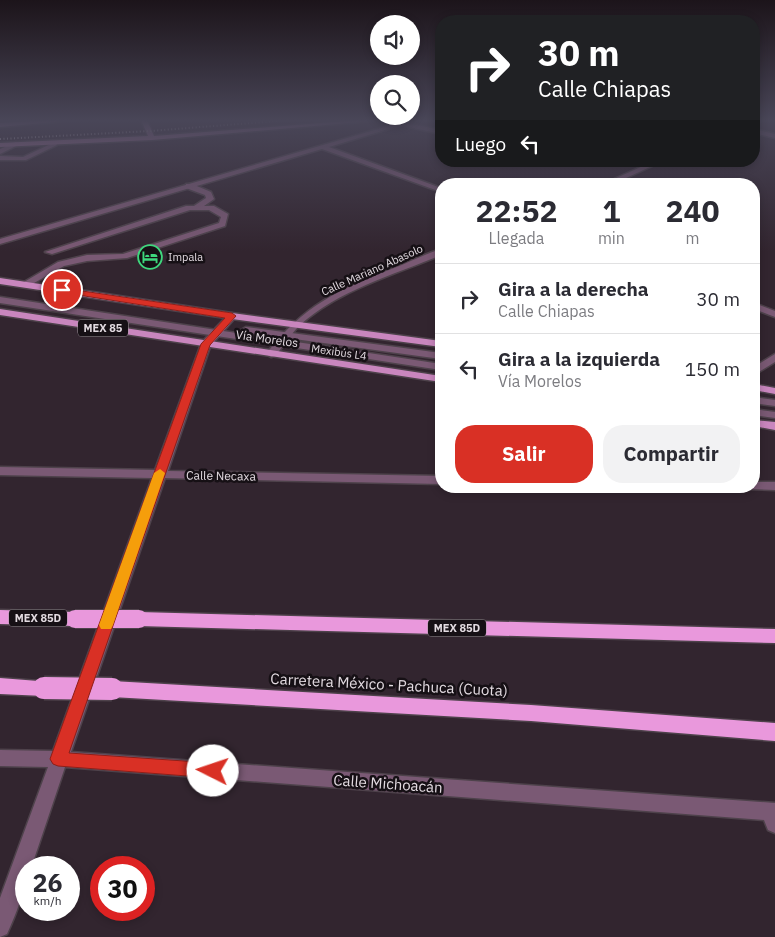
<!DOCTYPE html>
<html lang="es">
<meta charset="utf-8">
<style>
body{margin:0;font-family:"IBM Plex Sans",sans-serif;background:#f2f2f3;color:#2b2b33;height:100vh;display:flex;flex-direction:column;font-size:19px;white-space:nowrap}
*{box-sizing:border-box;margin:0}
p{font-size:16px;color:#7c7c81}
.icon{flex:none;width:28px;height:28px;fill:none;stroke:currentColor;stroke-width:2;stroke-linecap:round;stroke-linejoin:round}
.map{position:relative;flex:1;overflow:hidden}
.drawer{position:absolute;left:435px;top:178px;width:325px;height:315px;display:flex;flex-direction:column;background:#fff;border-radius:20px;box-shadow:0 2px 8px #0003}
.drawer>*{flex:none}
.top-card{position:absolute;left:435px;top:15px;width:325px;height:152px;border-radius:20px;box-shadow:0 2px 8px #0003;background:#202124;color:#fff;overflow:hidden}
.tools{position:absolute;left:370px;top:15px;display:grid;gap:10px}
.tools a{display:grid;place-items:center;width:50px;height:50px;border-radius:50%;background:#fff;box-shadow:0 2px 8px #0003;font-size:25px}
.speed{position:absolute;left:15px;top:856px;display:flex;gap:10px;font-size:25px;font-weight:700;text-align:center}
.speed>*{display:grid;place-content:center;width:65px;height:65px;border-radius:50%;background:#fff;box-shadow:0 2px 8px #0003;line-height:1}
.speed small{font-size:12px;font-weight:400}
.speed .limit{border:8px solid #d22;background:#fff;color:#111}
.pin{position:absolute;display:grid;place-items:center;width:42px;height:42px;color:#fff;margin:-21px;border:2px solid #fff;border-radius:50%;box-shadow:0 1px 5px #0007}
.me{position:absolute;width:55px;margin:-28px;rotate:274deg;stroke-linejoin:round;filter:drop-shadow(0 0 4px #0008)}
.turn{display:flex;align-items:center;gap:18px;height:105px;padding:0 20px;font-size:22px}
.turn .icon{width:65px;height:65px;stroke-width:2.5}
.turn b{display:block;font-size:35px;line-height:42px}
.then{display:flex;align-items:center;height:48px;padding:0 20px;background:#0003;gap:10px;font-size:19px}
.eta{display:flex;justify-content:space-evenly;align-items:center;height:85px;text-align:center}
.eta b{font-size:30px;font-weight:700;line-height:35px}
.action{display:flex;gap:10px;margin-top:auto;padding:10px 20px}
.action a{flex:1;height:58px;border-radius:20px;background:#d93025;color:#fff;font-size:20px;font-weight:700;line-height:58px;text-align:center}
.action a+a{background:#f2f2f3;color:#2b2b33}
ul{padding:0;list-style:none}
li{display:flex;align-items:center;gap:15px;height:70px;padding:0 20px;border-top:1px solid #e1e1e2}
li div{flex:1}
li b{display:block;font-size:19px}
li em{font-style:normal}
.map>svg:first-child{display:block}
</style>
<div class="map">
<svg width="775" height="937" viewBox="0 0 775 937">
<rect width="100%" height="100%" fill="#32252f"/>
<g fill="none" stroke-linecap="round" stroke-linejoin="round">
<!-- service casing -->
<g stroke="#4e424b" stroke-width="3">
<path id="service" d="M 402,122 L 441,130 L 441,134 L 400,125 Z
M 16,142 L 18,145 L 0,154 L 0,149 Z
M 55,142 L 57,145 L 26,160 L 0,160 L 0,156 L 23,157 Z
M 186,184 L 192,184 L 211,192 L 214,199 L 204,206 L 214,206 L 228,214 L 225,226 L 127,258 L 87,261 L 64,266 L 27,287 L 19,285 L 58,262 L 87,255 L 123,254 L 219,223 L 221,217 L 209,210 L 190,210 L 52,254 L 45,252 L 186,206 L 194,206 L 206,198 L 205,195 L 186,188 Z
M 0,297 L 441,364 L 441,370 L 0,303 Z
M 246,327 L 441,353 L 441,359 L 243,332 L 241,330 Z
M 754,397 L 775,400 L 775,406 L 754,403 Z
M 754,409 L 775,412 L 775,418 L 754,415 Z"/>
</g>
<!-- minor casing -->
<g stroke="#4e424b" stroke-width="3">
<path id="minor" d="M 409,120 L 418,120 L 329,147 L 441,188 L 441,192 L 322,149 L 0,244 L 0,239 Z
M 763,120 L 754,125 L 754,121 Z
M 754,129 L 775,134 L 775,138 L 754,133 Z
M 654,161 L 663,161 L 613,184 L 603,184 Z
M 441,249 L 441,255 C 394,275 338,290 299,326 C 290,335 283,347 275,356 L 271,357 L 266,354 C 304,305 338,290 394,268 C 410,262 425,254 441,249 Z
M 754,303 L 775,311 L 775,317 L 754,309 Z
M 206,341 L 211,344 L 168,471 L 441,476 L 441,484 L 165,478 L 71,752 L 775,803 L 775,833 L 768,830 L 764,820 L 65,767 L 31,868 L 26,868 C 26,890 16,914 7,934 L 0,937 L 0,898 L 48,767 L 0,766 L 0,750 L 53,751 L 152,478 L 0,475 L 0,467 L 155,470 L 201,344 Z
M 775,354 L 775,362 L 754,375 L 754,367 Z
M 754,482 L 775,482 L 775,490 L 749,489 L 748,486 L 754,486 Z"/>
</g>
<!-- secondary casing -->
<g stroke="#4e424b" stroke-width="3">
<path id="secondary" d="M 48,120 L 76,120 L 0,127 L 0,123 Z
M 141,120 L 147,120 L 154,136 L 358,120 L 383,120 L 152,140 L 0,147 L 0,143 L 148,136 Z
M 232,313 L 237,316 L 235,318 L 210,346 L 202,346 L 202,342 L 229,314 Z"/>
</g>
<!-- primary casing -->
<g stroke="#4e424b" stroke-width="3">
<path id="primary" d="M 0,278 L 232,313 L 441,341 L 441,347 L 232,319 L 0,284 Z
M 0,309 L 441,376 L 441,382 L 0,315 Z
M 754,384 L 775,388 L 775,394 L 754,390 Z
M 754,420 L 775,422 L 775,430 L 754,426 Z"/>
</g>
<!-- motorway casing -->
<g stroke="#4e424b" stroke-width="3">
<path id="motorway" d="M 0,610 L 75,612 L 82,614 L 84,619 L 82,624 L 75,626 L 0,624 Z
M 139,612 L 775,629 L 775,643 L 139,626 L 132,624 L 130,619 L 132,614 Z
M 0,678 L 51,682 L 54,688 L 51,694 L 44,696 L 0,694 Z
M 112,681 L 531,705 L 775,723 L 775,741 L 531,721 L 112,697 L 105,695 L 102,689 L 105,683 Z"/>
</g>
<!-- service -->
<use href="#service" fill="#7a5974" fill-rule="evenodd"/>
<!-- minor -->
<use href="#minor" fill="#7a5974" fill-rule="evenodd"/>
<!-- secondary -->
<use href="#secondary" fill="#a7739e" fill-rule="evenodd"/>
<!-- primary -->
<use href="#primary" fill="#c986be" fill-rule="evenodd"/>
<!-- motorway -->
<use href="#motorway" fill="#e998dc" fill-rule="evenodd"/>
<!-- rail -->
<path stroke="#c8bfc6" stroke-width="2" stroke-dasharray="1 2.5" stroke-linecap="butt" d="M 0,139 L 150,131 L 289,120"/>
<!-- motorway-bridge-far1 casing -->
<g stroke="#4e424b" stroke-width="20" stroke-linecap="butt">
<path id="motorway-bridge-far1" d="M 75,619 L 139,619"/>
</g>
<!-- motorway-bridge casing -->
<g stroke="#4e424b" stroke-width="25" stroke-linecap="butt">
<path id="motorway-bridge" d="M 44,688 L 112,689"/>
</g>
<!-- motorway-bridge-far1 -->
<use href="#motorway-bridge-far1" stroke="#e998dc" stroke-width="18"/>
<!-- motorway-bridge -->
<use href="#motorway-bridge" stroke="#e998dc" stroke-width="22"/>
</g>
<!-- sky -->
<linearGradient id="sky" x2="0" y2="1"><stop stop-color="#1c141a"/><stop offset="0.48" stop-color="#494658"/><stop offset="1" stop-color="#494658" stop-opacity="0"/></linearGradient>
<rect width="775" height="251" fill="url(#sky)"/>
<!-- route -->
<path fill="#d93025" stroke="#8d1f18" d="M 62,288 L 232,313 L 236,316 L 210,345 L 69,753 L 213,763 L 219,766 L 221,771 L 219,776 L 213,778 L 58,766 L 53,764 L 50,759 L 201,344 L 225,318 L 59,292 L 59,289 Z"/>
<!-- slow -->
<path fill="#f59e0b" d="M 160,469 L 165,473 L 113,625 L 111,629 L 101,629 L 99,625 L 154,473 Z"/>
<!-- icons -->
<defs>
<g id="hotel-ring" transform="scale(1.25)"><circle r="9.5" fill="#161015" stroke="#3ed77d" stroke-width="1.5"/><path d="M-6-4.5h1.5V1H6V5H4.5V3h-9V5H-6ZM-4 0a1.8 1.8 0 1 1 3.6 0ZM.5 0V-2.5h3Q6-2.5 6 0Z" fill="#3ed77d"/></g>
</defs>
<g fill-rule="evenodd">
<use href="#hotel-ring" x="150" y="257"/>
</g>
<g text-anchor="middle" stroke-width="5" stroke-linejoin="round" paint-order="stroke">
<!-- far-poi labels -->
<g font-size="11" fill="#e3dbe1" stroke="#161015" text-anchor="start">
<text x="168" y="261">Impala</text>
</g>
<!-- far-street labels -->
<g font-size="11" fill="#e3dbe1" stroke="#161015">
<text transform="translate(372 270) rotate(-24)" y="4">Calle Mariano Abasolo</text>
<text transform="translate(339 352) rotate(8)" y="4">Mexibús L4</text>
</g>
<!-- shield labels -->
<g fill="#161015" stroke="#a69ea4" stroke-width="1">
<rect x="78" y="319.5" width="50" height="17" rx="4"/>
<rect x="9" y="609.5" width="58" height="17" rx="4"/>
<rect x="428" y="619.5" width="58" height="17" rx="4"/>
</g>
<g font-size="11" font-weight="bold" fill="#e3dbe1">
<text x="103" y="332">MEX 85</text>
<text x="38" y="622">MEX 85D</text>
<text x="457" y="632">MEX 85D</text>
</g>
<!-- street labels -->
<g font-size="12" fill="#e3dbe1" stroke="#161015">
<text transform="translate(267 339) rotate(8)" y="4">Vía Morelos</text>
<text transform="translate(221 476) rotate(1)" y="4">Calle Necaxa</text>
</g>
<!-- near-street labels -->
<g font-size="15" fill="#e3dbe1" stroke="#161015">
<text transform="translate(389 685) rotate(3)" y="5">Carretera México - Pachuca (Cuota)</text>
<text transform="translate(388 784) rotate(4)" y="5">Calle Michoacán</text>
</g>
</g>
</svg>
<div class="tools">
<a><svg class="icon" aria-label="sound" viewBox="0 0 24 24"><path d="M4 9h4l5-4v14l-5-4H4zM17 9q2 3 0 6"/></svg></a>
<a><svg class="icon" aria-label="search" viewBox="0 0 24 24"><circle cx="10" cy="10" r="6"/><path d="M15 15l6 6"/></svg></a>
</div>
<div class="speed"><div>26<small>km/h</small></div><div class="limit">30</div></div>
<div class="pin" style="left:62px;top:290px;background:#d93025"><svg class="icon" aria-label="arrive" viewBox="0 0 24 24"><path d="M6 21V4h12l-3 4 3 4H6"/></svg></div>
<svg class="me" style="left:213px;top:771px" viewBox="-20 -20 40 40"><circle r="19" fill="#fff"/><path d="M0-13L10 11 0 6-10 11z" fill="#d93025"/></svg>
<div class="top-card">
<div class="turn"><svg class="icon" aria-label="right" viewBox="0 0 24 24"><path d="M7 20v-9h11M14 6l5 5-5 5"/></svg><div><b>30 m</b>Calle Chiapas</div></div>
<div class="then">Luego<svg class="icon" aria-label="left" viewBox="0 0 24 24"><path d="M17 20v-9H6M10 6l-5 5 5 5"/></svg></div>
</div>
<section class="drawer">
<div class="eta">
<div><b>22:52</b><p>Llegada</p></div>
<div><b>1</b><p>min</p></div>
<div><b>240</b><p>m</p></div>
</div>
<ul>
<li><svg class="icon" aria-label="right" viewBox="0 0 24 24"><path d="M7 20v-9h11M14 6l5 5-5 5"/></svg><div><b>Gira a la derecha</b><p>Calle Chiapas</p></div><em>30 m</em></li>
<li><svg class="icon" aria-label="left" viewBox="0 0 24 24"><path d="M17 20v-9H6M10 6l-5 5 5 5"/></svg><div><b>Gira a la izquierda</b><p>Vía Morelos</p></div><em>150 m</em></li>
</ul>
<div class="action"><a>Salir</a><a>Compartir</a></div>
</section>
</div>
